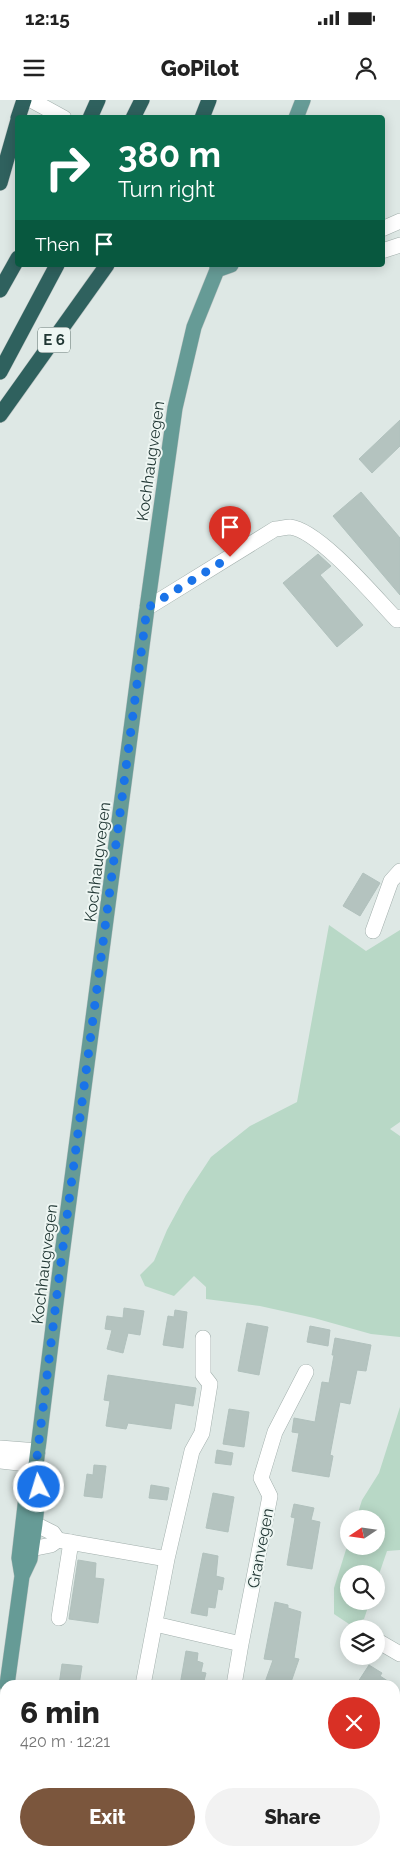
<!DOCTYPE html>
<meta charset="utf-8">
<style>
body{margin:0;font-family:Raleway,sans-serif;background:#f2f2f2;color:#222;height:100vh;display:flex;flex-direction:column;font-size:19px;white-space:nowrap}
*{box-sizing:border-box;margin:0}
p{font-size:16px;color:#767676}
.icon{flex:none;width:28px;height:28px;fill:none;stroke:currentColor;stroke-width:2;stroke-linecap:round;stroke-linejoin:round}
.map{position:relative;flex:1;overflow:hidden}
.drawer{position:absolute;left:0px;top:1580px;width:400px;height:176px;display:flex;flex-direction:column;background:#fff;border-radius:15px 15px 0 0;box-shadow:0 2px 12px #0003}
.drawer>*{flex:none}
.guide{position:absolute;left:15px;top:15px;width:370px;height:152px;border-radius:5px;box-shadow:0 2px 12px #0003;background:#0b6e4f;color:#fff;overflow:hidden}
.needle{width:32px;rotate:257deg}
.fabs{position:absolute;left:340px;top:1410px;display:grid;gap:10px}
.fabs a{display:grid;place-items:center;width:45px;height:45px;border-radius:50%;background:#fff;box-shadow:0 2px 12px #0003;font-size:25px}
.pin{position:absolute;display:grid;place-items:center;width:42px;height:42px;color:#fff;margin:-51px -21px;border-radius:50% 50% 50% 0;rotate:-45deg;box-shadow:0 0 5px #0007}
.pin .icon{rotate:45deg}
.me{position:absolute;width:55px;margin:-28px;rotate:355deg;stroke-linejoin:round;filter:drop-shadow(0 0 4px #0008)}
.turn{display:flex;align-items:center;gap:18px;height:105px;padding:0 20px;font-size:22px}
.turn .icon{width:65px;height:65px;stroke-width:2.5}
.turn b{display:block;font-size:35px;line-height:42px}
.then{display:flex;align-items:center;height:48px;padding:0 20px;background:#0003;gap:10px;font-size:19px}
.round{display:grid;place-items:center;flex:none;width:52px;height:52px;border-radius:26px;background:#f2f2f2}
.overview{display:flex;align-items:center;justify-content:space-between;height:85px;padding:0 20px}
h1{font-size:30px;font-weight:800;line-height:38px}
.primary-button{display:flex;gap:10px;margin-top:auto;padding:10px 20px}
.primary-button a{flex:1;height:58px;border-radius:30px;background:#7b563d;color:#fff;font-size:20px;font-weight:800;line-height:58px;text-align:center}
.primary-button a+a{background:#f2f2f2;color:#222}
.status{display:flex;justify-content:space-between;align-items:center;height:35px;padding:0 25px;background:#fff;direction:ltr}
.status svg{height:14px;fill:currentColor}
header{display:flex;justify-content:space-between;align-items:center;height:65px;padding:0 20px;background:#fff;font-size:22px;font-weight:800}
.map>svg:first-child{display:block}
</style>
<div class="status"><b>12:15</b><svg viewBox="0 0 49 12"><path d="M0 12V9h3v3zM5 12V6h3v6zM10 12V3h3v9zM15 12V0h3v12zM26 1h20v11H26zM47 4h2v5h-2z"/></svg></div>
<header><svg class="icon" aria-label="menu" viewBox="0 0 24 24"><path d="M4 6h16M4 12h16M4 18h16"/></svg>GoPilot<svg class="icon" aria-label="person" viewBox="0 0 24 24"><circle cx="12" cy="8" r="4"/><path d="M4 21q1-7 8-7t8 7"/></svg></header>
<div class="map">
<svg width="400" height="1756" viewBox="0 0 400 1756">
<rect width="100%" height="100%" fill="#dee8e5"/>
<!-- green -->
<path fill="#b8d8c6" d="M 400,816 L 400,1022 L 390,1029 L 400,1036 L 400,1237 L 371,1234 L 314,1218 L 260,1206 L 206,1199 L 206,1187 L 194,1176 L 174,1196 L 145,1186 L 140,1175 L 154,1161 L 167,1130 L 186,1095 L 211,1057 L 250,1026 L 297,1002 L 329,825 L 366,851 L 400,830 Z
M 400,1307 L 400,1450 L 387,1451 L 376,1483 L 376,1474 L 349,1474 L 349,1501 L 370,1501 L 364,1519 L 349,1524 L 334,1514 L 334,1488 L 349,1440 L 349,1446 L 376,1446 L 376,1419 L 356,1419 L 362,1400 L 379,1373 Z"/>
<!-- building -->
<path fill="#b4c3bf" stroke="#b1c1bd" d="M 400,320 L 400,346 L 372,373 L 359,359 Z
M 361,392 L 400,438 L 400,495 L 333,416 Z
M 318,454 L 331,466 L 320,475 L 363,525 L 337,547 L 283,483 Z
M 363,773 L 380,783 L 360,816 L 343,806 Z
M 124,1208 L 144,1211 L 140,1235 L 128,1233 L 123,1253 L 107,1249 L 112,1230 L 105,1229 L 107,1216 L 123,1218 Z
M 175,1210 L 187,1212 L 183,1248 L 163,1245 L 168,1216 L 174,1217 Z
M 247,1223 L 268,1227 L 259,1275 L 238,1271 Z
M 310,1226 L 330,1230 L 328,1246 L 307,1242 Z
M 335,1238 L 371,1245 L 366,1271 L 357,1270 L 350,1304 L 340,1302 L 330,1355 L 333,1356 L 329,1377 L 292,1371 L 299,1333 L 292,1332 L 294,1318 L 315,1322 L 322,1282 L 329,1283 L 334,1255 L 332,1255 Z
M 108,1275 L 196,1288 L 193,1306 L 175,1303 L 171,1329 L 128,1323 L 126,1329 L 106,1326 L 110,1301 L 104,1300 Z
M 229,1309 L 249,1312 L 244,1347 L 223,1344 Z
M 217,1350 L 233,1353 L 231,1365 L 215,1363 Z
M 94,1365 L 106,1366 L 102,1398 L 84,1396 L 87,1374 L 93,1375 Z
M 151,1385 L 169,1388 L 167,1400 L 149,1398 Z
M 213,1393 L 234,1397 L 228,1432 L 206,1428 Z
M 294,1404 L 314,1408 L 311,1420 L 320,1422 L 312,1469 L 287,1465 L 295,1418 L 291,1417 Z
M 203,1453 L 218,1456 L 216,1476 L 224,1478 L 222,1490 L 218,1489 L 215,1508 L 208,1507 L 207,1516 L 191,1513 Z
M 78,1460 L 96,1463 L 95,1478 L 104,1479 L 98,1523 L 69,1519 Z
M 275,1502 L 288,1505 L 288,1508 L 301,1512 L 294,1558 L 299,1559 L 290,1585 L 264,1585 L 273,1560 L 264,1559 Z
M 186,1551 L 198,1553 L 197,1561 L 203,1563 L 201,1572 L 206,1573 L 203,1585 L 180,1585 Z
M 62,1564 L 82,1566 L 79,1585 L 59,1585 Z
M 369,1565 L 382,1573 L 380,1576 L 394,1585 L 356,1585 Z"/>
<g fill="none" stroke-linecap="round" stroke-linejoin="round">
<!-- minor casing -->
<g stroke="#a2afac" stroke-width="16">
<path id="minor" d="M 31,0 L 64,18
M 382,129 L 400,121
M 382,151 L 400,145
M 147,508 L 275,429 C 280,429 286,427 290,427 C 319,430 376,498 397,520 L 400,517
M 373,831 L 391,781 L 400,771
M 0,1348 L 38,1351
M 0,1361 L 36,1365
M 35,1424 L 53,1433 L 58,1440 L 167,1459 L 143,1585
M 31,1449 L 51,1445 L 58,1440
M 167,1459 L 192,1351 L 202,1333 L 210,1284 L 203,1275 L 203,1238
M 59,1518 L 71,1442
M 155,1524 L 241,1544 L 234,1585
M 376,1540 L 400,1554
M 241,1544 L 270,1396 L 261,1378 L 275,1332 L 306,1272
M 395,1641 L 400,1634
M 112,1756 L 113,1751
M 318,1756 L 321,1751"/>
</g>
<!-- major casing -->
<g stroke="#bcc3c2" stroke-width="16">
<path id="major" d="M 296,18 L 303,0
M 217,170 L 231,165
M 22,1476 L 30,1459 L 35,1424 L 40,1377 L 36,1365 L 61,1162 L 147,508 L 175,308 L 194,227 L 217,170 L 217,165
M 7,1585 L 22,1476 L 19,1458 L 26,1397 L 29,1375 L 36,1365
M 0,1639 L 5,1603"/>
</g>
<!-- highway casing -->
<g stroke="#bcc3c2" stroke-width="16">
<path id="highway" d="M 18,18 L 24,0
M 90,18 L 98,0
M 133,18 L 142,0
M 202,18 L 209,0
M 0,83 L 18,20
M 0,190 L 18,158
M 0,272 L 57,165
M 0,315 L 107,165"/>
</g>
<!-- minor -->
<use href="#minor" stroke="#fff" stroke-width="15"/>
<!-- major -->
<use href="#major" stroke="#669b96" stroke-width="15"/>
<!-- highway -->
<use href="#highway" stroke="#2f615e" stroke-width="15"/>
</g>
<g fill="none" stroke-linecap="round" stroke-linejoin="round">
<!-- route -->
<path stroke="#1a73e8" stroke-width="9" stroke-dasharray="0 16.2" d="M 39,1387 L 40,1377 L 36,1365 L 61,1162 L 147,508 L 230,457"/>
</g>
<g text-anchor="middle" stroke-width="4" stroke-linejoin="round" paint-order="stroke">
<!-- shield labels -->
<rect fill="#eef6f3" stroke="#5e706d" stroke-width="1" x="38" y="227.5" width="32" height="25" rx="4"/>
<g font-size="15" font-weight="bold" fill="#213734">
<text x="54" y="245">E 6</text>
</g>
<!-- street labels -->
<g font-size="16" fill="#213734" stroke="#eef6f3">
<text transform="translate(150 361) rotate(-82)" y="6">Kochhaugvegen</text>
<text transform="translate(97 762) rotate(-83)" y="6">Kochhaugvegen</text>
<text transform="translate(44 1164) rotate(-83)" y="6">Kochhaugvegen</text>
<text transform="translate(260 1448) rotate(-79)" y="6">Granvegen</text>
</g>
</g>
</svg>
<div class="fabs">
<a><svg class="needle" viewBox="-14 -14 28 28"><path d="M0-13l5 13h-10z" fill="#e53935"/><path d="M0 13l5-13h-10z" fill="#767676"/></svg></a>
<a><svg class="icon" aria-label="search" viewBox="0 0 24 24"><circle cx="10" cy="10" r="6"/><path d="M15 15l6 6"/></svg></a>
<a><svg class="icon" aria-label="layers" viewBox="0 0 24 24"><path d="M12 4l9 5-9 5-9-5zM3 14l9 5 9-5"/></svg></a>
</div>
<div class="pin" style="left:230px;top:457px;background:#d93025"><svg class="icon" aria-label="arrive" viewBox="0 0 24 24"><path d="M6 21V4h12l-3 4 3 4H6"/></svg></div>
<svg class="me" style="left:39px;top:1387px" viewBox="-20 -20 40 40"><circle r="17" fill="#1a73e8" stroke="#fff" stroke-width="3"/><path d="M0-11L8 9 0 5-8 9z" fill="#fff"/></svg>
<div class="guide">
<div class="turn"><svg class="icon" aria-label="right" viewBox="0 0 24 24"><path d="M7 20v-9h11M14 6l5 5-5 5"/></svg><div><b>380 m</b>Turn right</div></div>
<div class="then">Then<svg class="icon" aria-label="arrive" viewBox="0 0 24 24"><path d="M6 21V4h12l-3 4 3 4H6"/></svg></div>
</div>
<section class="drawer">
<div class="overview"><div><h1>6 min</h1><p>420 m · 12:21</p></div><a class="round" style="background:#d93025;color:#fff"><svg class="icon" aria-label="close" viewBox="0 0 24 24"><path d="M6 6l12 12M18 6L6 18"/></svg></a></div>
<div class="primary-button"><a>Exit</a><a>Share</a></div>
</section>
</div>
